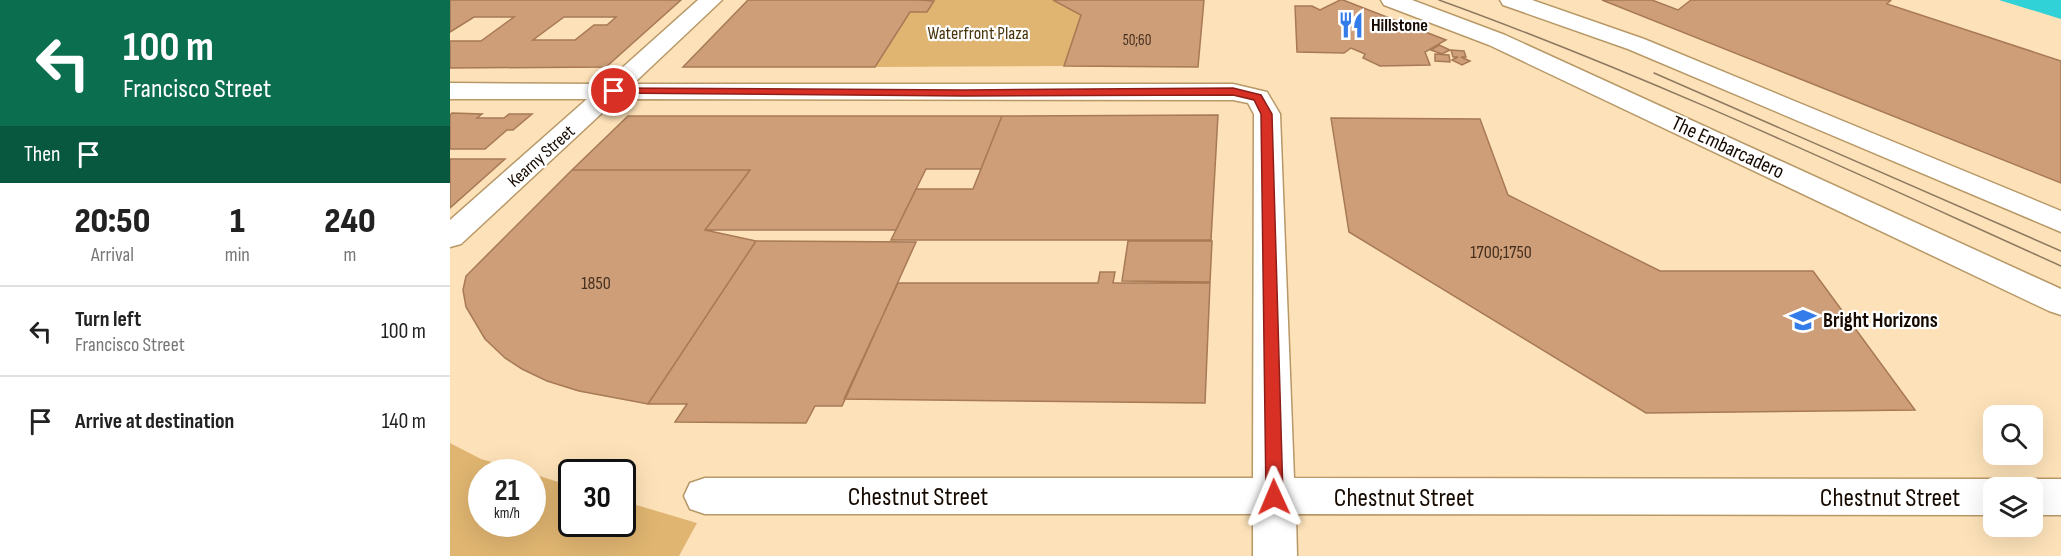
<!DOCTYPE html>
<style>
body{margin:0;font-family:"Sofia Sans Condensed",sans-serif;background:#f6f6f6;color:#222;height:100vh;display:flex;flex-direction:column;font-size:22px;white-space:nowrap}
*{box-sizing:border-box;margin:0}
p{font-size:20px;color:#767676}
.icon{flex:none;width:33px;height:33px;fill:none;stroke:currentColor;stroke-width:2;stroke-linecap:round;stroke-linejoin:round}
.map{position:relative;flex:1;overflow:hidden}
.sheet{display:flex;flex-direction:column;background:#fff;width:450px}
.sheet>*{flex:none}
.hud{background:#0b6e4f;color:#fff;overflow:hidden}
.buttons{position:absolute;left:1533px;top:405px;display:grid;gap:12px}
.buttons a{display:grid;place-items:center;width:60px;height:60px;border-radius:12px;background:#fff;box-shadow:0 6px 24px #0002;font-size:30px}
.speed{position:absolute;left:18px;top:459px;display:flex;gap:12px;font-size:30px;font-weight:700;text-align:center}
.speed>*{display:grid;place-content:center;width:78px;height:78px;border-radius:50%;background:#fff;box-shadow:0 6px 24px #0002;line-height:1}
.speed small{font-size:15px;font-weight:400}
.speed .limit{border:3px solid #111;border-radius:9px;background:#fff;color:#111}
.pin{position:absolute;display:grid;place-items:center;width:51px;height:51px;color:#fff;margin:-26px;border:3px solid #fff;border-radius:50%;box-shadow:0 2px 6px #0007}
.me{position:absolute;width:66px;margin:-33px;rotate:359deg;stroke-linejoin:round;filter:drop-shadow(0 0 4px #0008)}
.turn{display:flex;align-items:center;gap:21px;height:126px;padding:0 24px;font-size:27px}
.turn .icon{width:78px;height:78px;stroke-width:2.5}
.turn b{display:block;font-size:42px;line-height:51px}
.then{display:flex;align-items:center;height:57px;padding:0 24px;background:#0003;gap:12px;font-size:22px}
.eta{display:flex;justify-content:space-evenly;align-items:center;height:102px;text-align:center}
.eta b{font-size:36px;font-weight:800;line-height:42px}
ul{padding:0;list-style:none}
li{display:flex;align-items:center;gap:18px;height:90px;padding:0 24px;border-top:2px solid #e0e0e0}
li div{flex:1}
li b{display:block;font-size:22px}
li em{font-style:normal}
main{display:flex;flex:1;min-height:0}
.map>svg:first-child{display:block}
</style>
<main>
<section class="sheet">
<div class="hud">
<div class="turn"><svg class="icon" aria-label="left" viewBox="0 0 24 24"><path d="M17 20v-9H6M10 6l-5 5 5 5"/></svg><div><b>100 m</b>Francisco Street</div></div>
<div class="then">Then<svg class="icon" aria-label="arrive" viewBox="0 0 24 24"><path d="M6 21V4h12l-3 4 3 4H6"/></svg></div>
</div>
<div class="eta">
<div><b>20:50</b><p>Arrival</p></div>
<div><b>1</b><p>min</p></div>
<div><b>240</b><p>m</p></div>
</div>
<ul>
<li><svg class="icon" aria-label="left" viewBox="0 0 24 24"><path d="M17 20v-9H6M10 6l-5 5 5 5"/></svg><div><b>Turn left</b><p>Francisco Street</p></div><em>100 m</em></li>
<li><svg class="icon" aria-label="arrive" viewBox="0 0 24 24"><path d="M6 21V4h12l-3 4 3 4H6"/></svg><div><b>Arrive at destination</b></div><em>140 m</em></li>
</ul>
</section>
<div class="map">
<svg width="1611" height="556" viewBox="0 0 1611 556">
<rect width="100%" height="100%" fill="#fde2b9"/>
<!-- green -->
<path fill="#e0b571" d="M 469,0 L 603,0 L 631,15 L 614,66 L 425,67 L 460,12 L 477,12 L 484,1 Z
M 0,443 L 31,459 L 77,472 L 32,472 L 32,524 L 82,524 L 83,474 L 121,486 L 122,524 L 172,524 L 173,501 L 247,523 L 229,556 L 0,556 Z"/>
<!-- water -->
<path fill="#30d1d7" d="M 1549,0 L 1611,0 L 1611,19 Z"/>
<!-- building -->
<path fill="#ce9e79" stroke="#a77955" stroke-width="1.5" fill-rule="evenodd" d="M 0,0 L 231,0 L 156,67 L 0,68 L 0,41 L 31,41 L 64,17 L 24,17 L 0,32 ZM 114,17 L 166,17 L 157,25 L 144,25 L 125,40 L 83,40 Z
M 298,0 L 469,0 L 484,1 L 477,12 L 460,12 L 425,67 L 233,67 Z
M 603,0 L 754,0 L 748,67 L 614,66 L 631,15 Z
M 890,0 L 893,0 L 996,40 L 975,52 L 980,65 L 930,66 L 913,58 L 915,54 L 901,48 L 894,53 L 847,52 L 845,6 L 862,6 L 870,10 Z
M 1152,0 L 1202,0 L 1228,10 L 1241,0 L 1441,0 L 1437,4 L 1611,61 L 1611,183 Z
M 989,45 L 1000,50 L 992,54 L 981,50 Z
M 1001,50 L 1014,51 L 1016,57 L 1011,57 L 1020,61 L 1012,65 L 1002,60 L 1008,57 L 1003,57 Z
M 985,54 L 999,55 L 1000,62 L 985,61 Z
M 2,113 L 32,114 L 27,118 L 54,118 L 59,114 L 82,114 L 63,130 L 57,130 L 35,149 L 0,149 L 0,115 Z
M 768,115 L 761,240 L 441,240 L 466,189 L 523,189 L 552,116 Z
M 178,116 L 552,116 L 531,169 L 476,169 L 446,230 L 255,230 L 300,170 L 122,170 Z
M 881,118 L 1030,119 L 1058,195 L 1210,271 L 1363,271 L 1465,410 L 1196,413 L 899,232 Z
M 0,159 L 55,159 L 0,208 Z
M 122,170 L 300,170 L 255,230 L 306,241 L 198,404 L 129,391 L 97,381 L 72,369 L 55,358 L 35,339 L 16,307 L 13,290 L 16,276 Z
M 306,241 L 466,242 L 392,406 L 365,406 L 356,423 L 225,422 L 237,404 L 198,404 Z
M 678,241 L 762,241 L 760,282 L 672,281 Z
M 650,272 L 665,272 L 663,283 L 760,283 L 755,403 L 394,399 L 448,283 L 648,283 Z"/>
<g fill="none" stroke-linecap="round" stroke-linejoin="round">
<!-- street casing -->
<g stroke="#b79866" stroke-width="3">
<path id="street" d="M 248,0 L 272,0 L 183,84 L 783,84 L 817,92 L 830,114 L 844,478 L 1544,479 L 1559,484 L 1560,488 L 1544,488 L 1544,515 L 846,514 L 847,556 L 803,556 L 803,514 L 255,514 L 240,509 L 234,496 L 240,483 L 255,478 L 803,478 L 804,114 L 798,103 L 783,100 L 167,99 L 11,244 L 0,247 L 0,220 L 137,99 L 0,99 L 0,83 L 154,84 Z
M 1582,479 L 1611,479 L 1611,515 L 1582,515 L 1582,488 L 1566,488 L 1567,484 Z"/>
</g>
<!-- primary casing -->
<g stroke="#b79866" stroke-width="3">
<path id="primary" d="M 931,0 L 962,0 L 1055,35 L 1611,289 L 1611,315 L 1599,311 L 1039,45 L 934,5 Z
M 1050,0 L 1082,0 L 1194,39 L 1611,211 L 1611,232 L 1178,49 L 1053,5 Z"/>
</g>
<!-- street -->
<use href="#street" fill="#fff" fill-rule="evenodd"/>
<!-- primary -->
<use href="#primary" fill="#fff" fill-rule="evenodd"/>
<!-- tram -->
<path stroke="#8d795f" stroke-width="1.5" d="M 989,0 C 1202,77 1405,173 1611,266
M 1204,73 L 1611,251"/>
</g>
<!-- route -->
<path fill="#d93025" stroke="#8d1f18" stroke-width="1.5" d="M 164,88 L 515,90 L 783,88 L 811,95 L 822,114 L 833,497 L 830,502 L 824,504 L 818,502 L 816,497 L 811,114 L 804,100 L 783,95 L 515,96 L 160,93 L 158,91 Z"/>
<!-- icons -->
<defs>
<g id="restaurant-bare" transform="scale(2.07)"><path d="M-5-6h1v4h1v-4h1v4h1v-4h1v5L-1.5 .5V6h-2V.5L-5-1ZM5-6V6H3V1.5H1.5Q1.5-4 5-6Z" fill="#337ce9" stroke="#fff" stroke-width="2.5" paint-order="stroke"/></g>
<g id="school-bare" transform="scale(2.07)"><path d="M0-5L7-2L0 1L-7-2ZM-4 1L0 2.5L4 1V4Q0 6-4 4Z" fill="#337ce9" stroke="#fff" stroke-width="2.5" paint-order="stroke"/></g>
</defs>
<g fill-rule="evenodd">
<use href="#restaurant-bare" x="901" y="25"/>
<use href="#school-bare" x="1353" y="320"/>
</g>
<g text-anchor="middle" stroke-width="4.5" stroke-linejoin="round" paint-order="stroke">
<!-- far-number labels -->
<g font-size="15" fill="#442f1e">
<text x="687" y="45">50;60</text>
</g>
<!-- far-poi labels -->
<g font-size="18" font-weight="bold" fill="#160a00" stroke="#fff" text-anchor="start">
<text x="921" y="31">Hillstone</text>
</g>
<!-- far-park labels -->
<g font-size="18" fill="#48330a" stroke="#fff">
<text x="528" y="39">Waterfront Plaza</text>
</g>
<!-- far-street labels -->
<g font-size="18" fill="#160a00" stroke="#fff">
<text transform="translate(91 156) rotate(-42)" y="6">Kearny Street</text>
</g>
<!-- number labels -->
<g font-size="18" fill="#442f1e">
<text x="1051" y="258">1700;1750</text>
<text x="146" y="289">1850</text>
</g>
<!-- street labels -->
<g font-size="21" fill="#160a00" stroke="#fff">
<text transform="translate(1278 147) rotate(25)" y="7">The Embarcadero</text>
</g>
<!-- poi labels -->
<g font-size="21" font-weight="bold" fill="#160a00" stroke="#fff" text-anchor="start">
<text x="1373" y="327">Bright Horizons</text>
</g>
<!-- near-street labels -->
<g font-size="26" fill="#160a00" stroke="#fff">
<text x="468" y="505">Chestnut Street</text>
<text x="954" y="506">Chestnut Street</text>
<text x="1440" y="506">Chestnut Street</text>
</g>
</g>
</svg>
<div class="buttons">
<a><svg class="icon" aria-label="search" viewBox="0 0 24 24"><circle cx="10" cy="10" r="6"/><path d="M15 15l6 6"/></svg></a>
<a><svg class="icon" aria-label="layers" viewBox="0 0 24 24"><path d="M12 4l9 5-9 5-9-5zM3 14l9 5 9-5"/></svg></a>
</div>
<div class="speed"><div>21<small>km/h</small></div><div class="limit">30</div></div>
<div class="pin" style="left:164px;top:91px;background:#d93025"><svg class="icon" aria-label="arrive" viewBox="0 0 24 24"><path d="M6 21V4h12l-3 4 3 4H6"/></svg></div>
<svg class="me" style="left:824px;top:497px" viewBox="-20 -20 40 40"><path d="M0-17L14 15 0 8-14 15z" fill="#d93025" stroke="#fff" stroke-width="4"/></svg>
</div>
</main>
